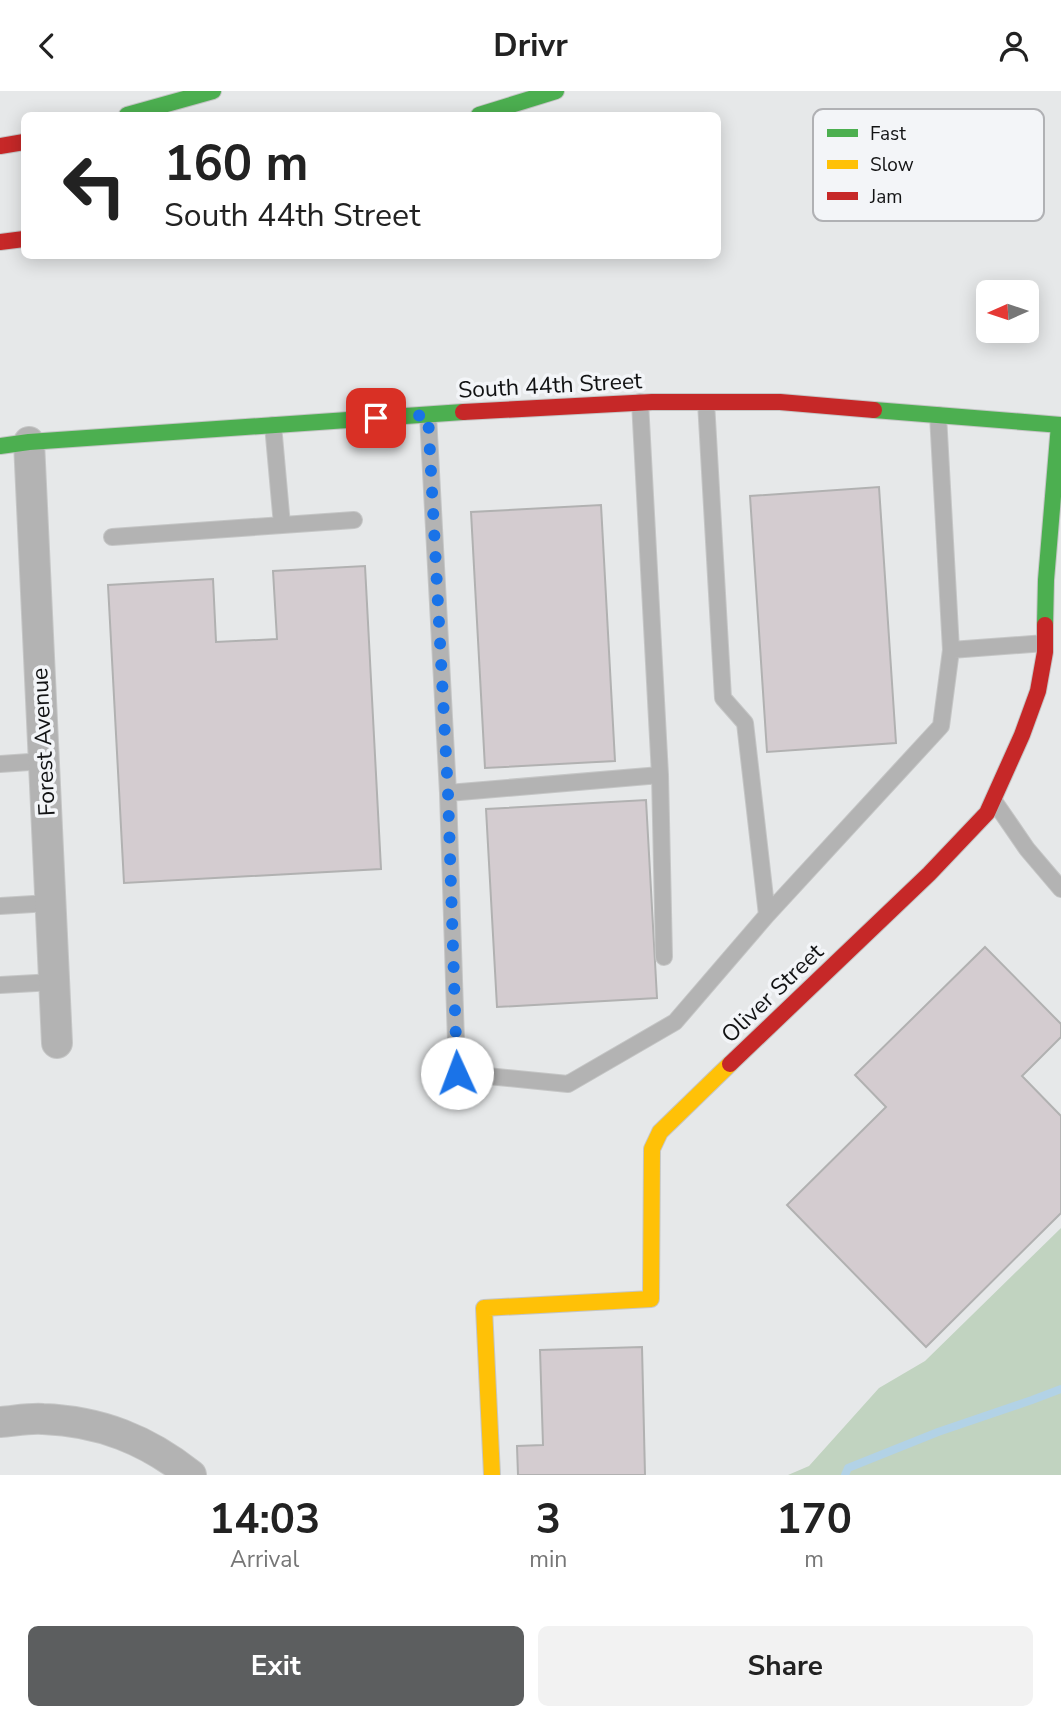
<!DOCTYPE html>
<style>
body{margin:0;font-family:"Nunito Sans",sans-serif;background:#f2f2f2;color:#222;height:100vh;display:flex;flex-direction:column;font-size:26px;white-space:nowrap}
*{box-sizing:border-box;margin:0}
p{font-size:23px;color:#767676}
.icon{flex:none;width:38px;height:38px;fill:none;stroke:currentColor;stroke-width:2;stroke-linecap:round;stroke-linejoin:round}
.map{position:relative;height:1384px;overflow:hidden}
.details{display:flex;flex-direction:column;background:#fff;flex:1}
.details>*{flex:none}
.guide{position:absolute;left:21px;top:21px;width:700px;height:147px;border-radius:10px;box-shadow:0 4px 18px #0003;background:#fff;color:#222;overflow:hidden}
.needle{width:46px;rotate:267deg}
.fabs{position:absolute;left:976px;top:189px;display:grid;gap:14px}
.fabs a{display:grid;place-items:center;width:63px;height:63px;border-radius:10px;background:#fff;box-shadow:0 4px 18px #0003;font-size:35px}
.pin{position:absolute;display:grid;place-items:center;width:60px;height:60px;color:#fff;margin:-30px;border-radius:14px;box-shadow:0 4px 10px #0006}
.me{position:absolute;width:77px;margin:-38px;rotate:358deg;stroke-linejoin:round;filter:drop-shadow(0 0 5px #0008)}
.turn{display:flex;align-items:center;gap:24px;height:147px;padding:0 28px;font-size:32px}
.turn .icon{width:91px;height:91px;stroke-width:2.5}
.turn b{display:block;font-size:49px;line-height:60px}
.eta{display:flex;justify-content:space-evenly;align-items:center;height:119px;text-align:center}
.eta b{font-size:42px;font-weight:700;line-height:49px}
.button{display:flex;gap:14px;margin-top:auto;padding:14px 28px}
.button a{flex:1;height:80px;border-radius:10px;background:#5c5e5f;color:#fff;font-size:28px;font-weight:700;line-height:80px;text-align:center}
.button a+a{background:#f2f2f2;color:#222}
header{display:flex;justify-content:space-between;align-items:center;height:91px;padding:0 28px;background:#fff;font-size:32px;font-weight:700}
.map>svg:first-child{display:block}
</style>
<header><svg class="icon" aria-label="back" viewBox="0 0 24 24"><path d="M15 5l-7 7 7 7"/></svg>Drivr<svg class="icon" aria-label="person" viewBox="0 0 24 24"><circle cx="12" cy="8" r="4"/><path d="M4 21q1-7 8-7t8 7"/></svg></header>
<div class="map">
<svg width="1061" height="1384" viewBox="0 0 1061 1384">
<rect width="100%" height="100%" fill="#e6e8e9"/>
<!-- forest -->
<path fill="#c1d3c0" d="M 1061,1137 L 1061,1384 L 788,1384 L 809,1375 L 879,1297 L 925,1270 Z"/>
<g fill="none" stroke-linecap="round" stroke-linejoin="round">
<!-- stream -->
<path stroke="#b2d2e6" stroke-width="8" d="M 845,1384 L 848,1377 L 938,1341 L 1032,1309 L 1061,1298"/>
</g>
<!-- building -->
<path fill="#d4ccd0" stroke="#b1b1b1" stroke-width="2" d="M 879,396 L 896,652 L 767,661 L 750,405 Z
M 601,414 L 615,670 L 485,677 L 471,421 Z
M 365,475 L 381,778 L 124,792 L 108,494 L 213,488 L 216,551 L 277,548 L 273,480 Z
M 646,709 L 657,907 L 497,916 L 486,718 Z
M 985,856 L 1061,933 L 1061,946 L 1022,985 L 1061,1025 L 1061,1122 L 926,1256 L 787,1114 L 886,1016 L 855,984 Z
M 642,1256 L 645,1384 L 518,1384 L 517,1355 L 543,1354 L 540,1259 Z"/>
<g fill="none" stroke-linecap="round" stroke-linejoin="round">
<!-- lane casing -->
<g stroke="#c5c6c6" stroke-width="18">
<path id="lane" d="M 706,311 L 723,607 L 745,632 L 767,824
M 428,324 L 448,702 L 457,982 L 568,993 L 675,931 L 767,824 L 941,635 L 951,559 L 1045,552
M 938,324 L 951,559
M 273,334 L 282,434
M 112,446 L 354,429
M 0,673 L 44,670
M 660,684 L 664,866
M 448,702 L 660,684 L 640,311
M 994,710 L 1027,758 L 1061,798
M 0,815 L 50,812
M 0,894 L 54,891"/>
</g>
<!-- street casing -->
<g stroke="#c5c6c6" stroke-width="32">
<path id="street" d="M 29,351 L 57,952
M 0,1331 C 14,1330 29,1327 43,1328 C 100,1330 147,1349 191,1384"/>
</g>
<!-- fast casing -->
<g stroke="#c5c6c6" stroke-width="18">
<path id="fast" d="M 127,24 L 213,0
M 479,24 L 556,0
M 874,319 L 1061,334
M 0,355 L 29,351 L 463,321
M 1045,534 L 1046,489 L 1059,334"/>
</g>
<!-- slow casing -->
<g stroke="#c5c6c6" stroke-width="18">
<path id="slow" d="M 492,1384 L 484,1217 L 651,1208 L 652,1058 L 660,1041 L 730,973"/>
</g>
<!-- jam casing -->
<g stroke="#c5c6c6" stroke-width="18">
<path id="jam" d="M 0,55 L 24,51
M 0,151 L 24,148
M 463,321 L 652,311 L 780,311 L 874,319
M 730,973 L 929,783 L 987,722 L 1022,644 L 1038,600 L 1045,561 L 1045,534"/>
</g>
<!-- lane -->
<use href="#lane" stroke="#b3b3b3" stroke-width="16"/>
<!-- street -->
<use href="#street" stroke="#b3b3b3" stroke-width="30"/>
<!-- fast -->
<use href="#fast" stroke="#4caf50" stroke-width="16"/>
<!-- slow -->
<use href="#slow" stroke="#ffc107" stroke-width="16"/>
<!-- jam -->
<use href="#jam" stroke="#c62828" stroke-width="16"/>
</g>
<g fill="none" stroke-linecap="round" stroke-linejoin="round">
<!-- route -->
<path stroke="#1a73e8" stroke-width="12" stroke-dasharray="0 21.6" d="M 376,327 L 428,324 L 448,702 L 457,982"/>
</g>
<g text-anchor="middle" stroke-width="7" stroke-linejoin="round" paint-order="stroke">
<!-- street labels -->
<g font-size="23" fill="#121314" stroke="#f3f5f8">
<text transform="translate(550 294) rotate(-3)" y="8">South 44th Street</text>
<text transform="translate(43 651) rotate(-93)" y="8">Forest Avenue</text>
<text transform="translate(772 902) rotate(-44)" y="8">Oliver Street</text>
</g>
</g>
<!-- legend -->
<rect x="813" y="18" width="231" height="112" rx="10" fill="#f3f5f8" stroke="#b0b1b4" stroke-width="2"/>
<rect x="827" y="38" width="31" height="8" fill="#4caf50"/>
<rect x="827" y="69" width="31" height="9" fill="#ffc107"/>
<rect x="827" y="101" width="31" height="8" fill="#c62828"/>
<g font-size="19" fill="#121314">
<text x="870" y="49">Fast</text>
<text x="870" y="80">Slow</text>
<text x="870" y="112">Jam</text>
</g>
</svg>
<div class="fabs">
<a><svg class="needle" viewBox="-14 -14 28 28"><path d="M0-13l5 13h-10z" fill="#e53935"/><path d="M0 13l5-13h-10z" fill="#767676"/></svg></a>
</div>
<div class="pin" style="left:376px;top:327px;background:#d93025"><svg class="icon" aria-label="arrive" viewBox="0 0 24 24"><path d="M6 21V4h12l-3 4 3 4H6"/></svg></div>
<svg class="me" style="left:457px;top:982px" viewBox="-20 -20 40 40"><circle r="19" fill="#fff"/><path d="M0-13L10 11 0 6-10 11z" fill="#1a73e8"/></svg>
<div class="guide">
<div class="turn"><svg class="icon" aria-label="left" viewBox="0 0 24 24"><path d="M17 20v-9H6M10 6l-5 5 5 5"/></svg><div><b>160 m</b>South 44th Street</div></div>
</div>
</div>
<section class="details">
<div class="eta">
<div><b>14:03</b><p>Arrival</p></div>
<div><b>3</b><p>min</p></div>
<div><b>170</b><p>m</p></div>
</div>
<div class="button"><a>Exit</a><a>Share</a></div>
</section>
